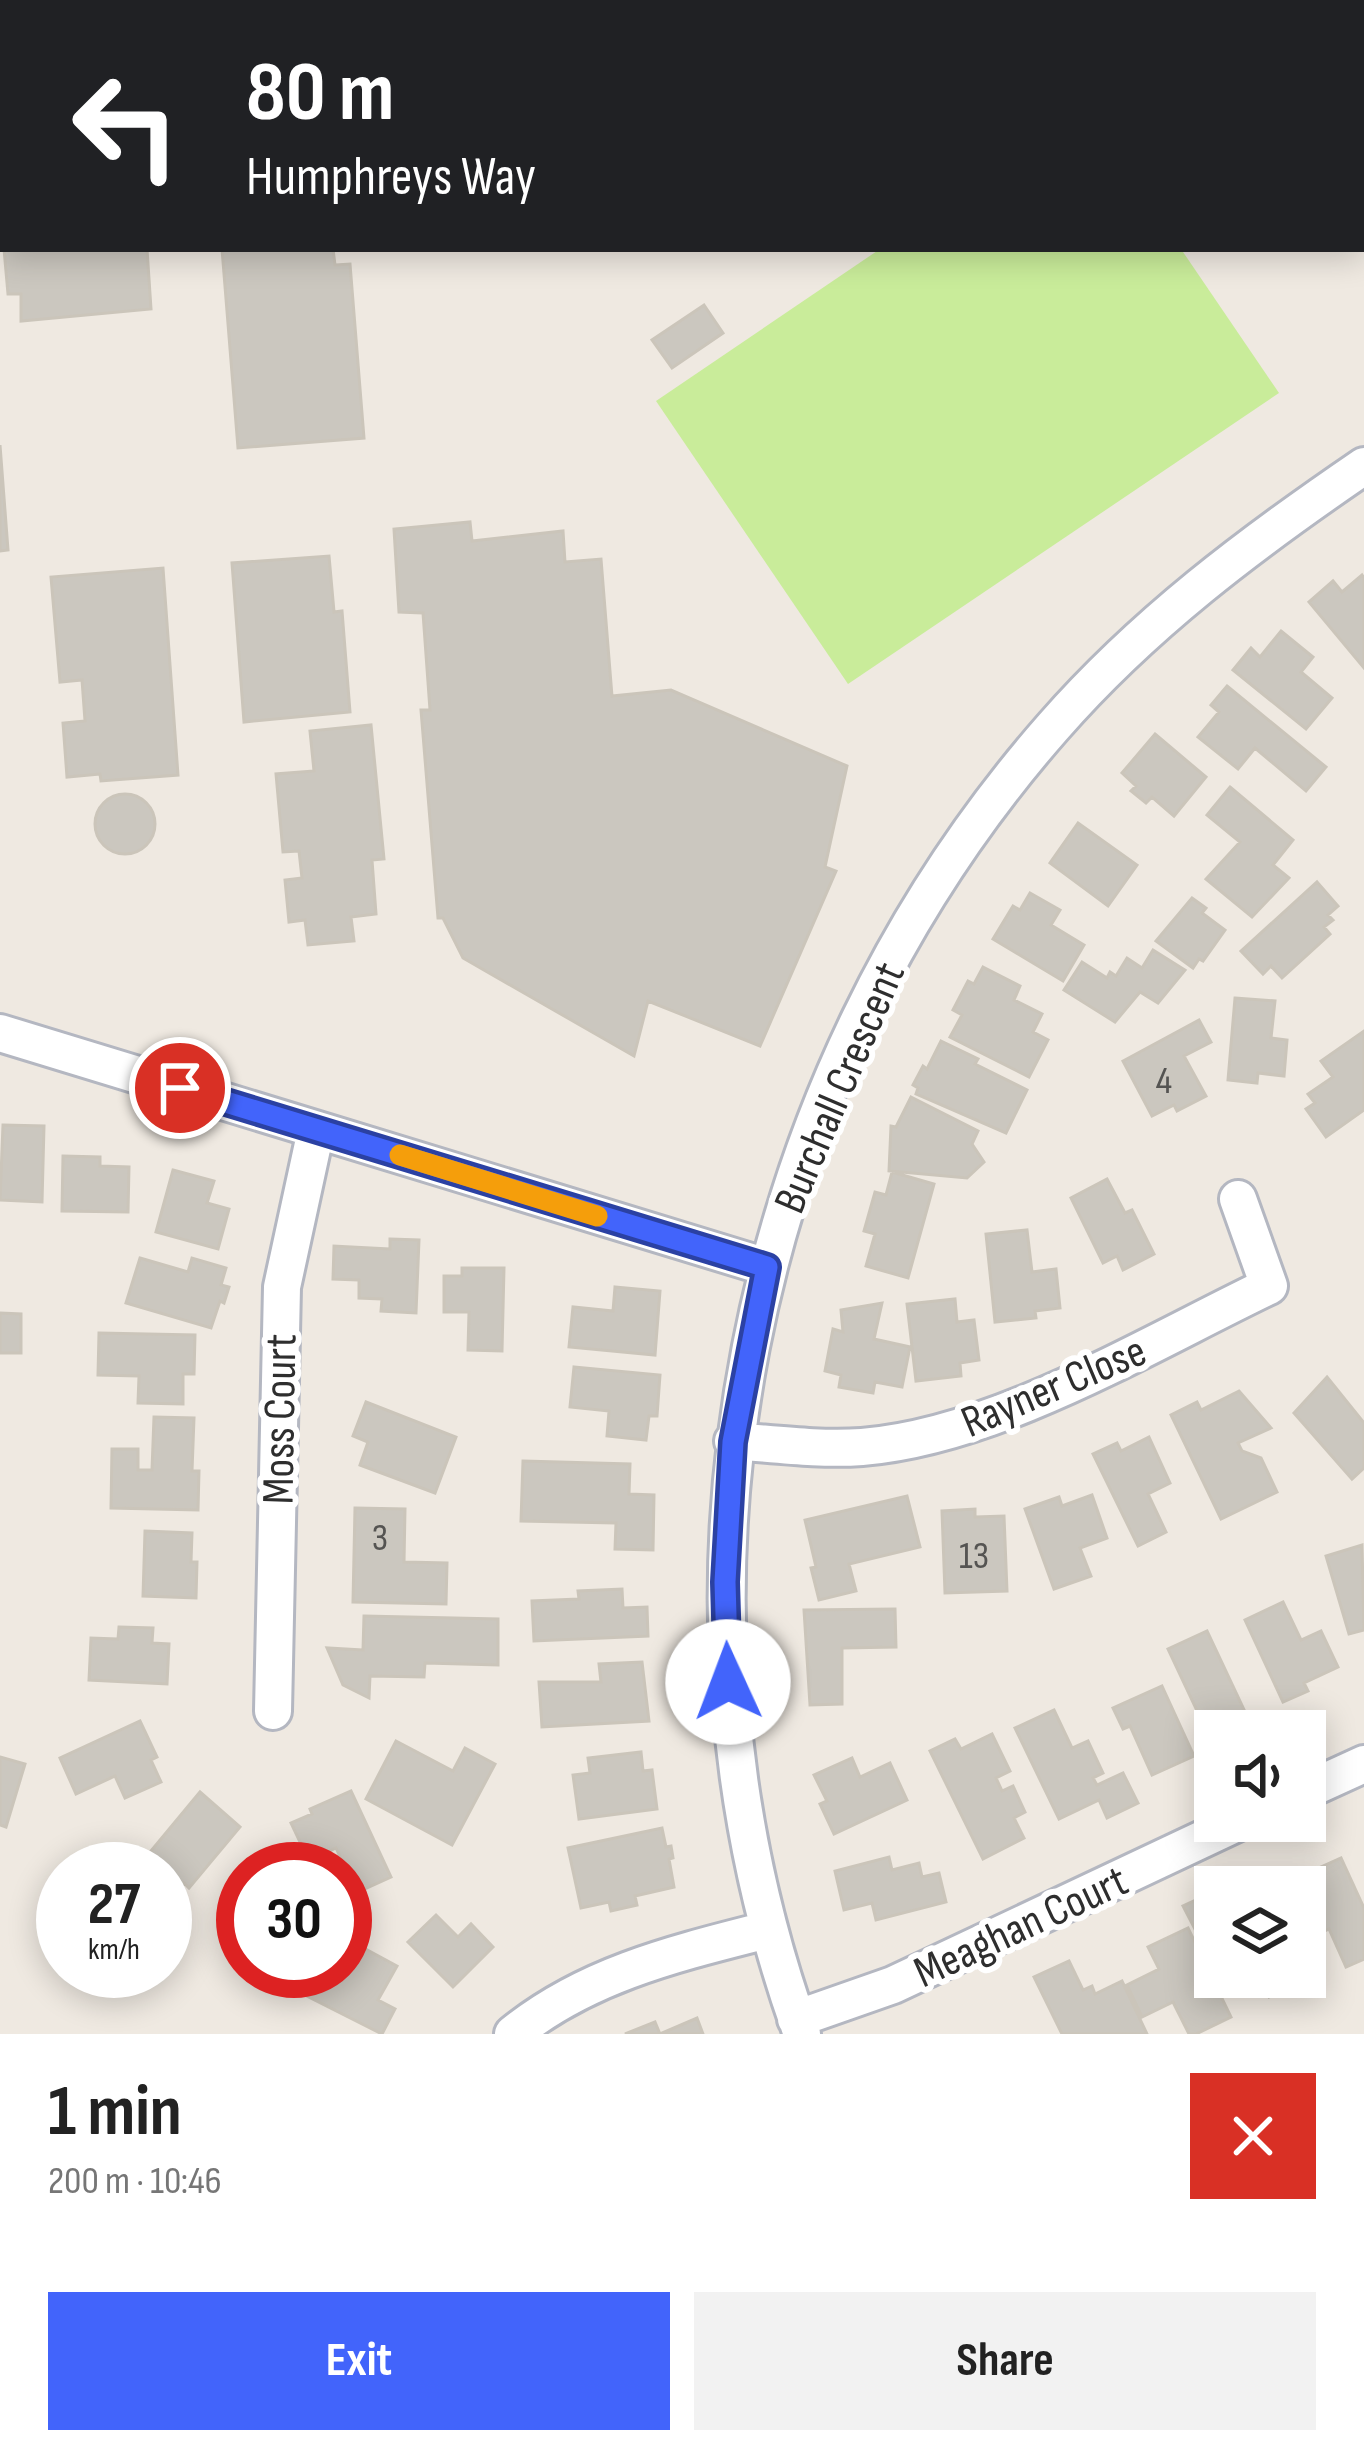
<!DOCTYPE html>
<meta charset="utf-8">
<style>
body{margin:0;font-family:"Sofia Sans Condensed",sans-serif;background:#f2f2f2;color:#222;height:100vh;display:flex;flex-direction:column;font-size:45px;white-space:nowrap}
*{box-sizing:border-box;margin:0}
p{font-size:39px;color:#767676}
.icon{flex:none;width:66px;height:66px;fill:none;stroke:currentColor;stroke-width:2;stroke-linecap:round;stroke-linejoin:round}
.map{position:relative;height:2034px;overflow:hidden}
.sheet{display:flex;flex-direction:column;background:#fff;flex:1}
.sheet>*{flex:none}
.top-card{position:absolute;left:0px;top:0px;width:1365px;height:252px;box-shadow:0 6px 30px #0003;background:#202124;color:#fff;overflow:hidden}
.controls{position:absolute;left:1194px;top:1710px;display:grid;gap:24px}
.controls a{display:grid;place-items:center;width:132px;height:132px;border-radius:0px;background:#fff;box-shadow:0 6px 30px #0003;font-size:60px}
.speed{position:absolute;left:36px;top:1842px;display:flex;gap:24px;font-size:60px;font-weight:700;text-align:center}
.speed>*{display:grid;place-content:center;width:156px;height:156px;border-radius:50%;background:#fff;box-shadow:0 6px 30px #0003;line-height:1}
.speed small{font-size:30px;font-weight:400}
.speed .limit{border:18px solid #d22;background:#fff;color:#111}
.pin{position:absolute;display:grid;place-items:center;width:102px;height:102px;color:#fff;margin:-51px;border:6px solid #fff;border-radius:50%;box-shadow:0 3px 12px #0007}
.me{position:absolute;width:132px;margin:-66px;rotate:358deg;stroke-linejoin:round;filter:drop-shadow(0 0 9px #0008)}
.turn{display:flex;align-items:center;gap:42px;height:252px;padding:0 48px;font-size:54px}
.turn .icon{width:156px;height:156px;stroke-width:2.5}
.turn b{display:block;font-size:84px;line-height:102px}
.round{display:grid;place-items:center;flex:none;width:126px;height:126px;border-radius:0px;background:#f2f2f2}
.summary{display:flex;align-items:center;justify-content:space-between;height:204px;padding:0 48px}
h1{font-size:72px;font-weight:700;line-height:90px}
.primary-button{display:flex;gap:24px;margin-top:auto;padding:24px 48px}
.primary-button a{flex:1;height:138px;border-radius:0px;background:#4264fb;color:#fff;font-size:48px;font-weight:700;line-height:138px;text-align:center}
.primary-button a+a{background:#f2f2f2;color:#222}
.map>svg:first-child{display:block}
</style>
<div class="map">
<svg width="1364" height="2034" viewBox="0 0 1364 2034">
<rect width="100%" height="100%" fill="#efe9e1"/>
<!-- pitch -->
<path fill="#c9ec9a" d="M 880,249 L 1181,249 L 1279,393 L 848,684 L 656,401 Z"/>
<!-- building -->
<path fill="#cbc7bf" stroke="#cbc5ba" stroke-width="3" d="M 4,249 L 147,249 L 151,309 L 21,321 L 21,294 L 8,294 Z
M 222,249 L 333,249 L 335,265 L 350,264 L 364,438 L 238,448 Z
M 704,305 L 723,333 L 672,368 L 652,340 Z
M 0,445 L 8,550 L 0,551 Z
M 470,522 L 472,541 L 563,531 L 565,562 L 601,559 L 612,696 L 671,690 L 847,766 L 825,867 L 836,871 L 760,1046 L 648,1001 L 634,1056 L 463,958 L 443,918 L 438,918 L 421,710 L 430,710 L 423,613 L 399,612 L 394,529 Z
M 329,556 L 334,612 L 342,611 L 350,712 L 244,722 L 232,563 Z
M 163,568 L 178,775 L 101,781 L 100,774 L 67,777 L 63,723 L 85,721 L 82,680 L 60,682 L 51,577 Z
M 1362,575 L 1364,578 L 1364,668 L 1309,602 L 1333,581 L 1342,592 Z
M 1281,631 L 1313,657 L 1301,672 L 1332,698 L 1306,729 L 1233,670 L 1251,648 L 1260,657 Z
M 1227,686 L 1326,767 L 1306,791 L 1255,748 L 1238,769 L 1198,737 L 1219,712 L 1211,705 Z
M 371,725 L 384,859 L 372,860 L 376,914 L 351,917 L 354,941 L 308,945 L 305,920 L 289,922 L 285,880 L 302,878 L 299,851 L 283,852 L 276,774 L 314,771 L 310,731 Z
M 1155,734 L 1206,777 L 1174,816 L 1152,797 L 1146,803 L 1131,791 L 1136,786 L 1122,773 Z
M 1230,787 L 1293,840 L 1273,865 L 1289,878 L 1252,917 L 1206,879 L 1240,842 L 1207,815 Z
M95 824a30 30 0 1 1 60 0a30 30 0 1 1-60 0Z
M 1078,823 L 1137,865 L 1108,906 L 1050,863 Z
M 1317,882 L 1338,906 L 1328,915 L 1333,920 L 1324,927 L 1330,934 L 1282,978 L 1271,966 L 1263,974 L 1241,951 Z
M 1030,893 L 1060,910 L 1051,925 L 1084,945 L 1063,981 L 993,939 L 1013,906 L 1020,910 Z
M 1192,898 L 1206,908 L 1202,913 L 1225,930 L 1203,961 L 1199,959 L 1193,968 L 1156,941 Z
M 1153,950 L 1185,970 L 1158,1003 L 1140,992 L 1115,1022 L 1064,990 L 1082,962 L 1107,978 L 1110,972 L 1116,976 L 1127,958 L 1142,968 Z
M 983,967 L 1020,986 L 1014,1000 L 1042,1014 L 1033,1032 L 1048,1040 L 1029,1077 L 950,1037 L 962,1015 L 953,1010 L 968,981 L 974,984 Z
M 1235,998 L 1275,1001 L 1271,1038 L 1287,1040 L 1284,1076 L 1258,1073 L 1257,1083 L 1228,1080 Z
M 1199,1020 L 1211,1042 L 1184,1056 L 1206,1096 L 1177,1111 L 1174,1105 L 1152,1116 L 1123,1061 Z
M 1364,1031 L 1364,1110 L 1326,1137 L 1306,1109 L 1315,1103 L 1308,1094 L 1333,1077 L 1321,1061 Z
M 941,1041 L 978,1059 L 975,1064 L 1027,1090 L 1006,1133 L 916,1094 L 918,1088 L 913,1085 L 923,1066 L 927,1069 Z
M 911,1097 L 978,1131 L 972,1144 L 984,1162 L 967,1178 L 889,1171 L 891,1126 L 896,1127 Z
M 3,1125 L 44,1126 L 42,1202 L 0,1200 Z
M 63,1156 L 100,1157 L 100,1166 L 129,1167 L 128,1212 L 62,1211 Z
M 173,1170 L 214,1181 L 207,1203 L 229,1209 L 218,1249 L 156,1232 Z
M 892,1172 L 934,1184 L 908,1278 L 866,1266 L 875,1234 L 864,1231 L 875,1192 L 886,1195 Z
M 1107,1179 L 1125,1213 L 1132,1210 L 1154,1254 L 1123,1270 L 1117,1256 L 1103,1263 L 1071,1198 Z
M 1027,1230 L 1032,1272 L 1056,1269 L 1060,1308 L 1035,1311 L 1036,1318 L 995,1322 L 986,1234 Z
M 390,1239 L 419,1240 L 416,1313 L 381,1311 L 382,1299 L 359,1298 L 359,1280 L 333,1279 L 334,1246 L 390,1249 Z
M 140,1258 L 188,1272 L 192,1258 L 226,1268 L 221,1285 L 229,1287 L 224,1303 L 220,1301 L 211,1328 L 126,1303 Z
M 462,1268 L 504,1268 L 502,1351 L 468,1350 L 469,1312 L 444,1312 L 444,1276 L 462,1276 Z
M 615,1287 L 660,1291 L 655,1355 L 569,1347 L 573,1307 L 613,1311 Z
M 955,1299 L 957,1322 L 974,1320 L 979,1360 L 960,1363 L 961,1376 L 916,1381 L 907,1304 Z
M 882,1303 L 874,1339 L 910,1347 L 902,1387 L 875,1382 L 873,1393 L 839,1387 L 841,1375 L 825,1371 L 833,1329 L 843,1332 L 841,1310 Z
M 0,1313 L 21,1314 L 21,1353 L 0,1353 Z
M 99,1333 L 195,1335 L 194,1374 L 183,1374 L 183,1404 L 138,1403 L 139,1376 L 98,1375 Z
M 574,1367 L 660,1375 L 657,1416 L 649,1416 L 646,1440 L 607,1436 L 609,1411 L 570,1407 Z
M 1327,1377 L 1364,1423 L 1364,1468 L 1352,1479 L 1294,1413 Z
M 1239,1391 L 1271,1428 L 1238,1443 L 1242,1451 L 1261,1458 L 1277,1492 L 1221,1519 L 1171,1415 L 1197,1402 L 1201,1410 Z
M 366,1402 L 456,1437 L 435,1493 L 360,1465 L 368,1442 L 353,1436 Z
M 154,1417 L 194,1418 L 192,1471 L 199,1471 L 198,1510 L 111,1508 L 112,1449 L 138,1449 L 138,1470 L 152,1470 Z
M 1149,1437 L 1170,1483 L 1148,1494 L 1166,1532 L 1138,1546 L 1093,1454 L 1117,1443 L 1121,1451 Z
M 523,1461 L 630,1464 L 629,1494 L 654,1495 L 653,1550 L 615,1549 L 616,1523 L 521,1521 Z
M 1092,1495 L 1107,1538 L 1080,1548 L 1091,1576 L 1054,1589 L 1025,1509 L 1059,1497 L 1062,1506 Z
M 907,1496 L 920,1547 L 849,1564 L 856,1591 L 819,1600 L 811,1568 L 816,1567 L 805,1520 Z
M 355,1508 L 405,1509 L 404,1562 L 447,1563 L 446,1604 L 353,1602 Z
M 975,1509 L 975,1517 L 1004,1516 L 1007,1591 L 945,1593 L 942,1511 Z
M 145,1531 L 192,1533 L 191,1562 L 197,1562 L 196,1598 L 143,1596 Z
M 1362,1545 L 1364,1630 L 1349,1634 L 1326,1556 Z
M 622,1589 L 623,1608 L 647,1607 L 648,1636 L 534,1641 L 532,1601 L 579,1599 L 578,1591 Z
M 1283,1602 L 1301,1640 L 1321,1631 L 1338,1667 L 1304,1683 L 1308,1691 L 1283,1702 L 1245,1620 Z
M 895,1609 L 896,1647 L 842,1648 L 842,1704 L 810,1705 L 804,1610 Z
M 364,1616 L 498,1619 L 498,1665 L 425,1663 L 424,1677 L 370,1676 L 369,1698 L 343,1685 L 327,1648 L 363,1650 Z
M 119,1627 L 153,1628 L 152,1643 L 169,1644 L 167,1684 L 89,1680 L 91,1638 L 118,1639 Z
M 1207,1631 L 1254,1731 L 1215,1731 L 1215,1749 L 1168,1649 Z
M 642,1662 L 649,1721 L 542,1727 L 539,1682 L 601,1682 L 599,1664 Z
M 1162,1686 L 1194,1756 L 1152,1775 L 1130,1726 L 1123,1729 L 1113,1708 Z
M 1054,1710 L 1072,1748 L 1088,1741 L 1103,1773 L 1093,1778 L 1097,1785 L 1123,1773 L 1138,1803 L 1107,1818 L 1099,1800 L 1059,1819 L 1015,1728 Z
M 140,1721 L 157,1757 L 151,1760 L 161,1782 L 125,1798 L 115,1776 L 76,1794 L 60,1758 Z
M 992,1734 L 1010,1771 L 996,1778 L 1002,1791 L 1013,1786 L 1025,1812 L 1014,1818 L 1024,1838 L 983,1859 L 930,1751 L 955,1739 L 961,1749 Z
M 396,1741 L 453,1771 L 465,1748 L 495,1764 L 452,1845 L 366,1799 Z
M 641,1752 L 643,1771 L 652,1770 L 657,1809 L 579,1819 L 573,1775 L 590,1773 L 588,1758 Z
M 0,1757 L 25,1764 L 6,1827 L 0,1825 Z
M 852,1758 L 860,1777 L 890,1763 L 907,1800 L 834,1834 L 820,1804 L 827,1801 L 814,1775 Z
M 351,1791 L 391,1877 L 349,1896 L 345,1869 L 336,1869 L 333,1863 L 341,1859 L 336,1848 L 309,1861 L 291,1823 L 312,1814 L 310,1809 Z
M 200,1792 L 240,1827 L 189,1888 L 184,1883 L 165,1905 L 165,1869 L 136,1869 Z
M 662,1828 L 666,1847 L 671,1846 L 673,1858 L 669,1859 L 674,1887 L 635,1896 L 637,1905 L 611,1911 L 609,1902 L 581,1908 L 568,1848 Z
M 889,1857 L 892,1870 L 919,1863 L 922,1877 L 939,1873 L 946,1902 L 876,1920 L 872,1903 L 844,1910 L 835,1871 Z
M 1341,1858 L 1364,1908 L 1364,1959 L 1346,1967 L 1329,1929 L 1312,1937 L 1305,1921 L 1307,1890 L 1301,1876 Z
M 1215,1891 L 1215,1927 L 1198,1935 L 1183,1906 Z
M 436,1915 L 458,1937 L 471,1924 L 493,1947 L 453,1987 L 408,1942 Z
M 1188,1928 L 1231,2017 L 1196,2034 L 1189,2034 L 1173,2002 L 1142,2017 L 1127,1985 L 1159,1969 L 1148,1947 Z
M 360,1946 L 397,1966 L 378,2000 L 395,2009 L 382,2034 L 305,1995 L 318,1971 L 347,1970 Z
M 1069,1961 L 1083,1990 L 1092,1986 L 1095,1994 L 1122,1981 L 1147,2034 L 1062,2034 L 1034,1977 Z
M 1260,1977 L 1303,1977 L 1304,1980 L 1269,1997 Z
M 697,2018 L 703,2034 L 625,2034 L 655,2022 L 660,2034 Z"/>
<g fill="none" stroke-linecap="round" stroke-linejoin="round">
<!-- minor casing -->
<g stroke="#b4b7c1" stroke-width="42">
<path id="minor" d="M 0,1033 L 767,1267
M 733,1441 C 775,1444 819,1450 862,1447 C 997,1436 1146,1345 1269,1286 L 1238,1199
M 273,1711 L 282,1287 L 316,1130
M 1305,1791 L 1364,1764
M 796,2019 L 893,1985 L 1241,1821
M 513,2034 C 587,1974 677,1953 767,1930
M 802,2034 C 642,1591 742,1081 1053,727 C 1143,624 1251,543 1364,466"/>
</g>
<!-- minor -->
<use href="#minor" stroke="#fff" stroke-width="36"/>
</g>
<g fill="none" stroke-linecap="round" stroke-linejoin="round">
<!-- route casing -->
<g stroke="#2b41a3" stroke-width="30">
<path id="route" d="M 180,1088 L 767,1267 L 733,1442 L 725,1582 L 728,1682"/>
</g>
<!-- route -->
<use href="#route" stroke="#4264fb" stroke-width="21"/>
<!-- slow -->
<path stroke="#f59e0b" stroke-width="21" d="M 400,1155 L 597,1216"/>
</g>
<g text-anchor="middle" stroke-width="12" stroke-linejoin="round" paint-order="stroke">
<!-- number labels -->
<g font-size="39" fill="#555452">
<text x="1164" y="1093">4</text>
<text x="380" y="1550">3</text>
<text x="974" y="1568">13</text>
</g>
<!-- street labels -->
<g font-size="45" fill="#2e2e2e" stroke="#fff">
<text transform="translate(838 1087) rotate(-67)" y="16">Burchall Crescent</text>
<text transform="translate(1053 1385) rotate(-23)" y="16">Rayner Close</text>
<text transform="translate(278 1419) rotate(-89)" y="16">Moss Court</text>
<text transform="translate(1020 1925) rotate(-25)" y="16">Meaghan Court</text>
</g>
</g>
</svg>
<div class="controls">
<a><svg class="icon" aria-label="sound" viewBox="0 0 24 24"><path d="M4 9h4l5-4v14l-5-4H4zM17 9q2 3 0 6"/></svg></a>
<a><svg class="icon" aria-label="layers" viewBox="0 0 24 24"><path d="M12 4l9 5-9 5-9-5zM3 14l9 5 9-5"/></svg></a>
</div>
<div class="speed"><div>27<small>km/h</small></div><div class="limit">30</div></div>
<div class="pin" style="left:180px;top:1088px;background:#d93025"><svg class="icon" aria-label="arrive" viewBox="0 0 24 24"><path d="M6 21V4h12l-3 4 3 4H6"/></svg></div>
<svg class="me" style="left:728px;top:1682px" viewBox="-20 -20 40 40"><circle r="19" fill="#fff"/><path d="M0-13L10 11 0 6-10 11z" fill="#4264fb"/></svg>
<div class="top-card">
<div class="turn"><svg class="icon" aria-label="left" viewBox="0 0 24 24"><path d="M17 20v-9H6M10 6l-5 5 5 5"/></svg><div><b>80 m</b>Humphreys Way</div></div>
</div>
</div>
<section class="sheet">
<div class="summary"><div><h1>1 min</h1><p>200 m · 10:46</p></div><a class="round" style="background:#d93025;color:#fff"><svg class="icon" aria-label="close" viewBox="0 0 24 24"><path d="M6 6l12 12M18 6L6 18"/></svg></a></div>
<div class="primary-button"><a>Exit</a><a>Share</a></div>
</section>
